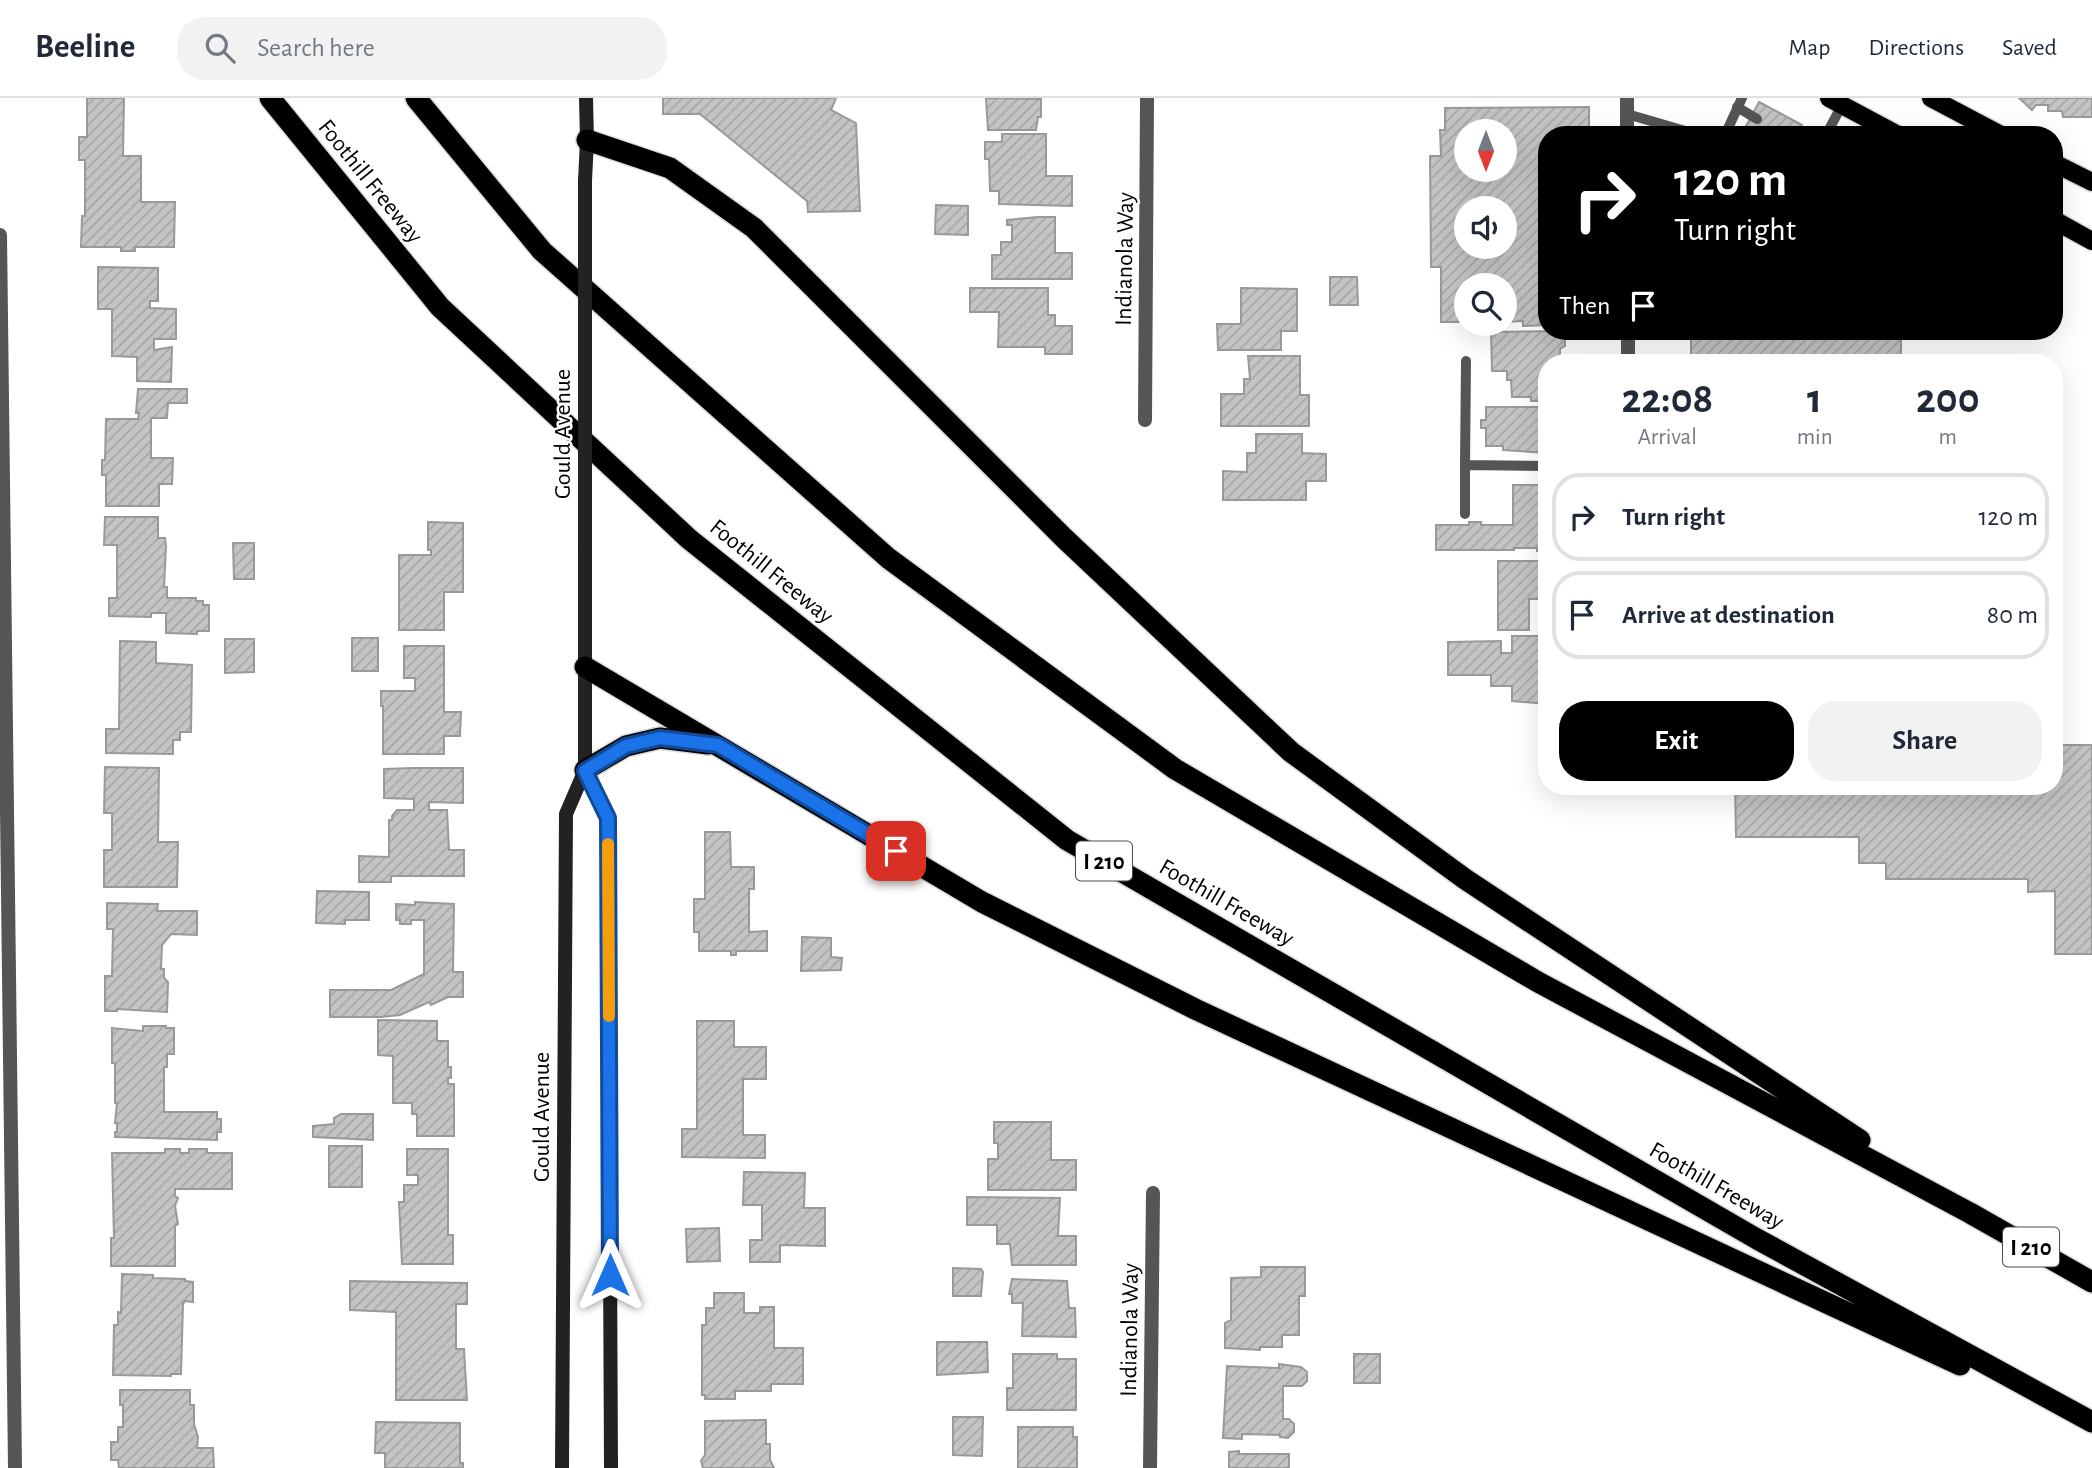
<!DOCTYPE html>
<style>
body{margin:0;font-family:"Alegreya Sans",sans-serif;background:#f2f2f3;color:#1f2937;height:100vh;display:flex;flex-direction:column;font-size:26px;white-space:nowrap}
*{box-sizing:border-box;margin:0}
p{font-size:23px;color:#747a83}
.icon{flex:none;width:38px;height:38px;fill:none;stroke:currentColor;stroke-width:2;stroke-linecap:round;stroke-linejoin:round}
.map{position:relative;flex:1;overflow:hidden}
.panel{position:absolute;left:1538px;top:256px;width:525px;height:441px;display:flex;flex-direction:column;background:#fff;border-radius:28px;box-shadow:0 7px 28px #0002}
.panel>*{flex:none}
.guide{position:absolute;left:1538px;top:28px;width:525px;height:214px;border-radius:28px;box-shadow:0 7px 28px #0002;background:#000;color:#fff;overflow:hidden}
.needle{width:46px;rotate:180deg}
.buttons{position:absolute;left:1454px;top:21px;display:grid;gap:14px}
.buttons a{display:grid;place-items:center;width:63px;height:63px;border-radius:50%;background:#fff;box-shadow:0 7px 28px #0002;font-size:35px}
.pin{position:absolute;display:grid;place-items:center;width:60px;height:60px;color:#fff;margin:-30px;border-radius:14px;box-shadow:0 4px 10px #0006}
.me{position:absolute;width:77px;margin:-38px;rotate:0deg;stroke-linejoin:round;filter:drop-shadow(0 0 5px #0008)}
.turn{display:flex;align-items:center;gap:24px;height:147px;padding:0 21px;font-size:32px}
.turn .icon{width:91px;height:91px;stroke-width:2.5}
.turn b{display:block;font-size:49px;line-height:60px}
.then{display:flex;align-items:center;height:66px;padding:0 21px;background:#0003;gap:14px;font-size:26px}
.eta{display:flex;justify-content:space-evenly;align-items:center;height:119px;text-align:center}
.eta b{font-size:42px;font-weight:700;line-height:49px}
.primary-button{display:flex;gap:14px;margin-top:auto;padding:14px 21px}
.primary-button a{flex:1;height:80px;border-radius:28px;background:#000;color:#fff;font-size:28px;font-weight:700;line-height:80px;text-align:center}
.primary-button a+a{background:#f2f2f3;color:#1f2937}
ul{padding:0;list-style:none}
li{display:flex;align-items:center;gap:21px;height:88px;margin:0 14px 10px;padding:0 7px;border:4px solid #e0e1e3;border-radius:28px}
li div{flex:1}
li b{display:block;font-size:26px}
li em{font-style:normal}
header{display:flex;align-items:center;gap:42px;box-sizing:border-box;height:98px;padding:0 35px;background:#fff;border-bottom:2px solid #e0e1e3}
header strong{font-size:33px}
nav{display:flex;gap:38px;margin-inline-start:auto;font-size:24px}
.search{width:490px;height:63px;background:#f2f2f3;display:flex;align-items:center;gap:18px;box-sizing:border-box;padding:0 24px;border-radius:28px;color:#747a83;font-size:26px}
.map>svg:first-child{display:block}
</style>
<header>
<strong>Beeline</strong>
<div class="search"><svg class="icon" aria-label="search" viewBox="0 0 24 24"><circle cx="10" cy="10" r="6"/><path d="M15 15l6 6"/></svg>Search here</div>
<nav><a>Map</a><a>Directions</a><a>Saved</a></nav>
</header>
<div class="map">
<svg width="2092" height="1370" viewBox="0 0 2092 1370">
<defs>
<pattern id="building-hatch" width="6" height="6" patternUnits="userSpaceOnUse" patternTransform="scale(1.75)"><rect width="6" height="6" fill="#c4c4c4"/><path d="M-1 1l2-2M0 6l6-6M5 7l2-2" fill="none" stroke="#a7a7a7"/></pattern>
</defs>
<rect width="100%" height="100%" fill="#fff"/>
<!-- building -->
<path fill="url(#building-hatch)" stroke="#999" stroke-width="2" fill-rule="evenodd" d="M 87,0 L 124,0 L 123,58 L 141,58 L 141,104 L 175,104 L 174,149 L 135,149 L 135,153 L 121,153 L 121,149 L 81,149 L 82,118 L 85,118 L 85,62 L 79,62 L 79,39 L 87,39 Z
M 663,0 L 836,0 L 831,12 L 856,25 L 860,113 L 808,114 L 807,103 L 700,16 L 663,16 Z
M 986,0 L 1041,1 L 1041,19 L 1038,19 L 1036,32 L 988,32 Z
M 2019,0 L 2092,0 L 2092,19 L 2063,19 L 2062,13 L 2048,13 L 2048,7 L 2036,7 L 2032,12 Z
M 1759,4 L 1802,27 L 1796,37 L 1741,37 Z
M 1589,9 L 1589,37 L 1547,37 L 1547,227 L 1523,228 L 1523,223 L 1505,224 L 1505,187 L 1466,187 L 1466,224 L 1441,224 L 1441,169 L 1431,169 L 1430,58 L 1441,58 L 1440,32 L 1445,32 L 1445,10 ZM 1466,33 L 1505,33 L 1505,72 L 1466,72 ZM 1466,110 L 1505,110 L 1505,149 L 1466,149 Z
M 1002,36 L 1046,36 L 1046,78 L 1072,78 L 1072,108 L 999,106 L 999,93 L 990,93 L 989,61 L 985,61 L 985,44 L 1002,44 Z
M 936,107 L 968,108 L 968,137 L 935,136 Z
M 1038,119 L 1055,119 L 1055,155 L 1072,155 L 1072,181 L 992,181 L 992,157 L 1001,157 L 1001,144 L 1012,144 L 1012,127 L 1007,127 L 1007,122 Z
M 98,169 L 158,170 L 158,203 L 150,203 L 150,210 L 176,211 L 176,241 L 154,241 L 154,252 L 172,249 L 171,284 L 137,283 L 137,259 L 112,258 L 112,211 L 98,211 Z
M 1330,179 L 1357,179 L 1358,207 L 1330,207 Z
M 970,190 L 1048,190 L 1048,217 L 1055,217 L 1055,228 L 1072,228 L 1072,256 L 1045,256 L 1045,249 L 998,249 L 999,214 L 970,214 Z
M 1241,190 L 1297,191 L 1297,233 L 1281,233 L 1281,252 L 1218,252 L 1217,226 L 1241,226 Z
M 1559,233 L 1559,237 L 1565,239 L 1565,248 L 1560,251 L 1560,263 L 1547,264 L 1547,303 L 1531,303 L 1531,299 L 1512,299 L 1511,282 L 1507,282 L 1507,273 L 1492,273 L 1491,234 Z
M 1861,233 L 1901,233 L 1901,264 L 1691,264 L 1691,235 L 1861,235 Z
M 1248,258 L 1300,258 L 1300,297 L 1309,297 L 1309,328 L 1221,328 L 1221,296 L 1244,296 L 1244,281 L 1250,281 Z
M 138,291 L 187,291 L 187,305 L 168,305 L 167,320 L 151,320 L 151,360 L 173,360 L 172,386 L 159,386 L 159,408 L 106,408 L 106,377 L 102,377 L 102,362 L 105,362 L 106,321 L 138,321 L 139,315 L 136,315 Z
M 1486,309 L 1547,309 L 1547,355 L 1503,352 L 1503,348 L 1486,348 L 1486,330 L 1481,330 L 1481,322 L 1486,322 Z
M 1256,336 L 1302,336 L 1302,355 L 1326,356 L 1326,383 L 1306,383 L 1306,402 L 1223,402 L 1223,373 L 1247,374 L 1247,355 L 1256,355 Z
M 1513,387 L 1547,387 L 1547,453 L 1537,453 L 1537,450 L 1514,450 L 1514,452 L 1436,452 L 1436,427 L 1469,427 L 1469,424 L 1481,424 L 1481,427 L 1513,427 Z
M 105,419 L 158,419 L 158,440 L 165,440 L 166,448 L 164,489 L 167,489 L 167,500 L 196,500 L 196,503 L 203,503 L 203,507 L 209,507 L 209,533 L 197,533 L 197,536 L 166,535 L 166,515 L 151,515 L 151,519 L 109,518 L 109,500 L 117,500 L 117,447 L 104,447 Z
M 428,424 L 463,425 L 463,494 L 444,494 L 444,532 L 399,532 L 399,457 L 431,457 L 431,452 L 428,452 Z
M 233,445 L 254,445 L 254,481 L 234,481 Z
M 1498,463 L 1547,463 L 1547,501 L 1529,501 L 1529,532 L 1498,532 Z
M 1512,538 L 1547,538 L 1547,606 L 1512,603 L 1512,588 L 1491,588 L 1491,577 L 1448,577 L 1448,544 L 1501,543 L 1501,555 L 1512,555 Z
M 352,540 L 378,540 L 378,573 L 352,573 Z
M 225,541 L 254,541 L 254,574 L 225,575 Z
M 120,543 L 156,544 L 156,565 L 192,567 L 191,634 L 180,634 L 180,642 L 173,642 L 173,656 L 106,655 L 106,631 L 119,631 Z
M 404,548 L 444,548 L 444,614 L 461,614 L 460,638 L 444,638 L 444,656 L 383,656 L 383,608 L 381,608 L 381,593 L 415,593 L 415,580 L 404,580 Z
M 2055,647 L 2092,647 L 2092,856 L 2055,856 L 2055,793 L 2028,794 L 2028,781 L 1886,781 L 1886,765 L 1859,765 L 1859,739 L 1736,739 L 1735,688 L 2054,688 Z
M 105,669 L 159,670 L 158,744 L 178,744 L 177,789 L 104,789 L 104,752 L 112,752 L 112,715 L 104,715 Z
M 414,670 L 463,670 L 463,705 L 429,704 L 429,712 L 447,712 L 449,752 L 464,752 L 464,778 L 391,778 L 391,784 L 359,784 L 359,758 L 389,759 L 389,722 L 392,722 L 392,718 L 397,712 L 414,712 L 414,701 L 384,700 L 384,671 Z
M 705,734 L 730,734 L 731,769 L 754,769 L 754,791 L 749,791 L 749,834 L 767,833 L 767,853 L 736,853 L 736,857 L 731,857 L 731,853 L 699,853 L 699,834 L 694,834 L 694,801 L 705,801 Z
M 317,793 L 369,794 L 369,822 L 345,822 L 345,826 L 316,825 Z
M 415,804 L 454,806 L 453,874 L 463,874 L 463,899 L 448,899 L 431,907 L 429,904 L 400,917 L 381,919 L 330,919 L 330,892 L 391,892 L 424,876 L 424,822 L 411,822 L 411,826 L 400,826 L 400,822 L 396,822 L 396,806 L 415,807 Z
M 107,805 L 158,806 L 157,813 L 197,813 L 197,837 L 171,836 L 162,847 L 161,871 L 164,871 L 164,880 L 168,884 L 167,914 L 117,911 L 117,913 L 105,913 L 105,878 L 112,878 L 113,831 L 107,831 Z
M 802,839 L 831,840 L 831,859 L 842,860 L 841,872 L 801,873 Z
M 378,922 L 437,923 L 437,943 L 448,943 L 448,969 L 451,969 L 451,980 L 448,980 L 448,986 L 454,986 L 454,1038 L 417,1038 L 417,1016 L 412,1016 L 412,1005 L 393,1005 L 393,958 L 378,957 Z
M 697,923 L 734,923 L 734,949 L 766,949 L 766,981 L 743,981 L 743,1037 L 765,1037 L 765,1060 L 682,1059 L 682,1031 L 697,1031 Z
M 143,928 L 166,928 L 166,930 L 174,930 L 174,956 L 167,956 L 167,969 L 164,969 L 164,1014 L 217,1014 L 217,1021 L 221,1021 L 221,1034 L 217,1034 L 217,1042 L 115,1039 L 115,1034 L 117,1034 L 117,1025 L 115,1025 L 117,1005 L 115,1005 L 115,965 L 112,965 L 112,930 L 143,933 Z
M 341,1016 L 373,1016 L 373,1042 L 313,1039 L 313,1028 L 334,1026 L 334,1020 Z
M 994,1024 L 1051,1024 L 1051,1062 L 1076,1062 L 1076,1092 L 988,1092 L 988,1061 L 998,1061 L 998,1045 L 994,1045 Z
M 329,1048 L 362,1048 L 362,1089 L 329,1089 Z
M 165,1051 L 180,1051 L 180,1055 L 189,1055 L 189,1051 L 207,1051 L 207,1055 L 232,1055 L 232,1091 L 175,1091 L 175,1098 L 178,1100 L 175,1108 L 178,1126 L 175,1128 L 175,1168 L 111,1168 L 111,1140 L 114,1140 L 112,1055 L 165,1055 Z
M 407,1051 L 448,1051 L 448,1137 L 453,1137 L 453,1166 L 402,1166 L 399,1104 L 404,1104 L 404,1087 L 418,1087 L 418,1077 L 407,1077 Z
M 744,1074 L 805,1075 L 804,1110 L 825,1110 L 825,1148 L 780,1147 L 780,1164 L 750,1164 L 750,1142 L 762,1142 L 762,1107 L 743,1107 Z
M 967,1099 L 1060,1100 L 1058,1138 L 1076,1138 L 1076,1167 L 1012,1167 L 1010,1146 L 997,1146 L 997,1127 L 967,1127 Z
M 719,1130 L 720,1163 L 687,1164 L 686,1131 Z
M 1261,1169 L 1305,1169 L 1305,1198 L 1299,1198 L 1299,1237 L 1282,1237 L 1282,1249 L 1260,1249 L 1260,1252 L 1225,1250 L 1225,1225 L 1231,1222 L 1231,1180 L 1261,1179 Z
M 953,1170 L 981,1171 L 983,1174 L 981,1198 L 953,1198 Z
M 122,1176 L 153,1177 L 153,1180 L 185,1181 L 185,1183 L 193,1184 L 193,1204 L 185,1203 L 183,1206 L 181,1276 L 171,1276 L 171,1278 L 113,1277 L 114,1227 L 118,1227 L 118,1214 L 121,1215 Z
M 1012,1181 L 1067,1183 L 1069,1210 L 1075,1210 L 1076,1239 L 1022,1238 L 1023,1205 L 1012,1205 L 1012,1196 L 1009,1196 Z
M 350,1183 L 467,1185 L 467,1206 L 456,1206 L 456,1251 L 464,1251 L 467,1302 L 396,1302 L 396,1214 L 350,1212 Z
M 714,1195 L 744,1195 L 744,1215 L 760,1215 L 760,1209 L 774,1209 L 774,1250 L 803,1250 L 803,1286 L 771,1286 L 771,1293 L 735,1293 L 735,1301 L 705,1301 L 705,1297 L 702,1297 L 702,1227 L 706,1227 L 706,1210 L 714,1210 Z
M 937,1244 L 987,1244 L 988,1274 L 937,1277 Z
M 1013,1256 L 1057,1256 L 1057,1261 L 1076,1261 L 1076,1312 L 1007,1312 L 1007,1290 L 1013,1290 Z
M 1354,1256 L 1380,1256 L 1380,1285 L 1354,1285 Z
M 1279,1266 L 1301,1269 L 1307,1274 L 1307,1283 L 1302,1288 L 1283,1288 L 1283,1321 L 1289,1321 L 1294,1326 L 1294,1334 L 1288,1340 L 1280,1339 L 1280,1337 L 1242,1336 L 1242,1341 L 1223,1340 L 1227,1268 L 1279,1270 Z
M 120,1292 L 190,1292 L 190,1307 L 194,1307 L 194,1326 L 198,1339 L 197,1350 L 213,1350 L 214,1370 L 119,1370 L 118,1362 L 111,1362 L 111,1344 L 118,1344 L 118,1329 L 123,1329 L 123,1307 L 120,1307 Z
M 953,1319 L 983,1319 L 982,1358 L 953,1357 Z
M 766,1322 L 766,1346 L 770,1346 L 770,1362 L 774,1370 L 703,1370 L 701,1363 L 705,1357 L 705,1323 Z
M 376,1324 L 460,1325 L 460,1365 L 463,1365 L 463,1370 L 385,1370 L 385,1355 L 375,1355 Z
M 1018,1329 L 1073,1329 L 1073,1339 L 1077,1339 L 1077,1370 L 1018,1370 Z
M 1239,1353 L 1239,1356 L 1289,1356 L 1289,1370 L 1229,1370 L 1229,1354 Z"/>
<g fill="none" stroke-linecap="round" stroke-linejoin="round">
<!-- primary casing -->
<g stroke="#dbdbdb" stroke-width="21">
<path id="primary" d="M 1829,0 L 1898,37
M 1931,0 L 2001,37
M 2054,65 L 2092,84
M 2054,122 L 2092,143"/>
</g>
<!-- highway casing -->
<g stroke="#dbdbdb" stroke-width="24">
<path id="highway" d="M 270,0 L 440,209 L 689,441 L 1067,742 L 1757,1141 L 2092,1324
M 416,0 L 542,153 L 888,460 L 1175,671 L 1538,884 L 1970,1115 L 2092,1184
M 587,42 L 670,70 L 754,130 L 1064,440 L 1291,654 L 1465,781 L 1860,1042
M 585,569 L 982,804 L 1195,911 L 1960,1267
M 585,672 L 626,648 L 660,640 L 708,646"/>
</g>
<!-- lane -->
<path stroke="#555" stroke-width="10" d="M 1737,9 L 1757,21
M 1627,16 L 1699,37
M 1725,37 L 1742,0
M 1826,37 L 1842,7
M 1466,263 L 1465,367 L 1547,368
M 1465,367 L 1465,416"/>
<!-- street -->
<path stroke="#555" stroke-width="14" d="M 1627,0 L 1627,37
M 0,137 L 15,1370
M 1628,233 L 1628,264
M 1145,322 L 1147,0
M 1150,1370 L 1153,1095"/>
<!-- secondary -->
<path stroke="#222" stroke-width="14" d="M 585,83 L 587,42 L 586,0
M 585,672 L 608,720 L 611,1370
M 562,1370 L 566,716 L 585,672 L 585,449"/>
<!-- primary -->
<use href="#primary" stroke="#000" stroke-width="18"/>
<!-- highway -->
<use href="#highway" stroke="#000" stroke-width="21"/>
<!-- secondary-bridge -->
<path stroke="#222" stroke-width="14" d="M 585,83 L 585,449"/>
</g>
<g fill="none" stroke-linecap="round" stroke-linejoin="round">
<!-- route casing -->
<g stroke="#114b97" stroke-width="18">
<path id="route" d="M 610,1177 L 608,720 L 585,673 L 626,648 L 660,640 L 718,647 L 896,753"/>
</g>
<!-- route -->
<use href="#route" stroke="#1a73e8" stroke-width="12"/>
<!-- slow -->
<path stroke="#f59e0b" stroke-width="12" d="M 608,746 L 609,918"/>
</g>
<g text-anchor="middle" stroke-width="5" stroke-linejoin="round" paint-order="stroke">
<!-- shield labels -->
<g fill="#fff" stroke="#4c4c4c" stroke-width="2">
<rect x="1076" y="743.5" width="56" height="39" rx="5"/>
<rect x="2003" y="1129.5" width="56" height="39" rx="5"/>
</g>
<g font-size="23" font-weight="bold" fill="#000">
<text x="1104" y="771">I 210</text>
<text x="2031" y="1157">I 210</text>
</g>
<!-- street labels -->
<g font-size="24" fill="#000" stroke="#fff">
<text transform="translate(371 83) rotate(51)" y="8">Foothill Freeway</text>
<text transform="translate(1124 161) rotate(-89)" y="8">Indianola Way</text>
<text transform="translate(562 336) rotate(-90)" y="8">Gould Avenue</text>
<text transform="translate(772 473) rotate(39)" y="8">Foothill Freeway</text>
<text transform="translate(1227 804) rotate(30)" y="8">Foothill Freeway</text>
<text transform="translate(541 1019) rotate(-90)" y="8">Gould Avenue</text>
<text transform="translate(1717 1087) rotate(30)" y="8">Foothill Freeway</text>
<text transform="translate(1129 1232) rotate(-89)" y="8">Indianola Way</text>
</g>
</g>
</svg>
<div class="buttons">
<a><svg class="needle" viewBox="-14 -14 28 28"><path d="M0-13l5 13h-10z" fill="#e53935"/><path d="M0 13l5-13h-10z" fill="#747a83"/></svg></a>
<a><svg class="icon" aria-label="sound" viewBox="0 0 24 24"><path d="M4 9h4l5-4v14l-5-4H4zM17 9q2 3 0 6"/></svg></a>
<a><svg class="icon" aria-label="search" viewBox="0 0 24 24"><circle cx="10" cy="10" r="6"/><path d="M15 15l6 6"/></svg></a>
</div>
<div class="pin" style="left:896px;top:753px;background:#d93025"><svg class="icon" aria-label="arrive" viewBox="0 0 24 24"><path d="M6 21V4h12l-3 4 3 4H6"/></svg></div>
<svg class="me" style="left:610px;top:1177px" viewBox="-20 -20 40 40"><path d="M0-17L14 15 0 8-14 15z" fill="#1a73e8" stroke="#fff" stroke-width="4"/></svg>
<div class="guide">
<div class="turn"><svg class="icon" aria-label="right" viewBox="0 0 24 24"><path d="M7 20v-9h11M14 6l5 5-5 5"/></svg><div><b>120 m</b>Turn right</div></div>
<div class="then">Then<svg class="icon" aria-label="arrive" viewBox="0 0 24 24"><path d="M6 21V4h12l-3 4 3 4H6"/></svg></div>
</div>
<section class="panel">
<div class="eta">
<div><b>22:08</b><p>Arrival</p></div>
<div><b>1</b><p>min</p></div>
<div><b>200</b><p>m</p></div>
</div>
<ul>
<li><svg class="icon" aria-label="right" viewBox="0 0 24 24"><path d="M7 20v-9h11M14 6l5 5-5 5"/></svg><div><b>Turn right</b></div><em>120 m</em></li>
<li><svg class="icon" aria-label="arrive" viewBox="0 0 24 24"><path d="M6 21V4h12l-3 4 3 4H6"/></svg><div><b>Arrive at destination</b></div><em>80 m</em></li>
</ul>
<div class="primary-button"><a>Exit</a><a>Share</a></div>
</section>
</div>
